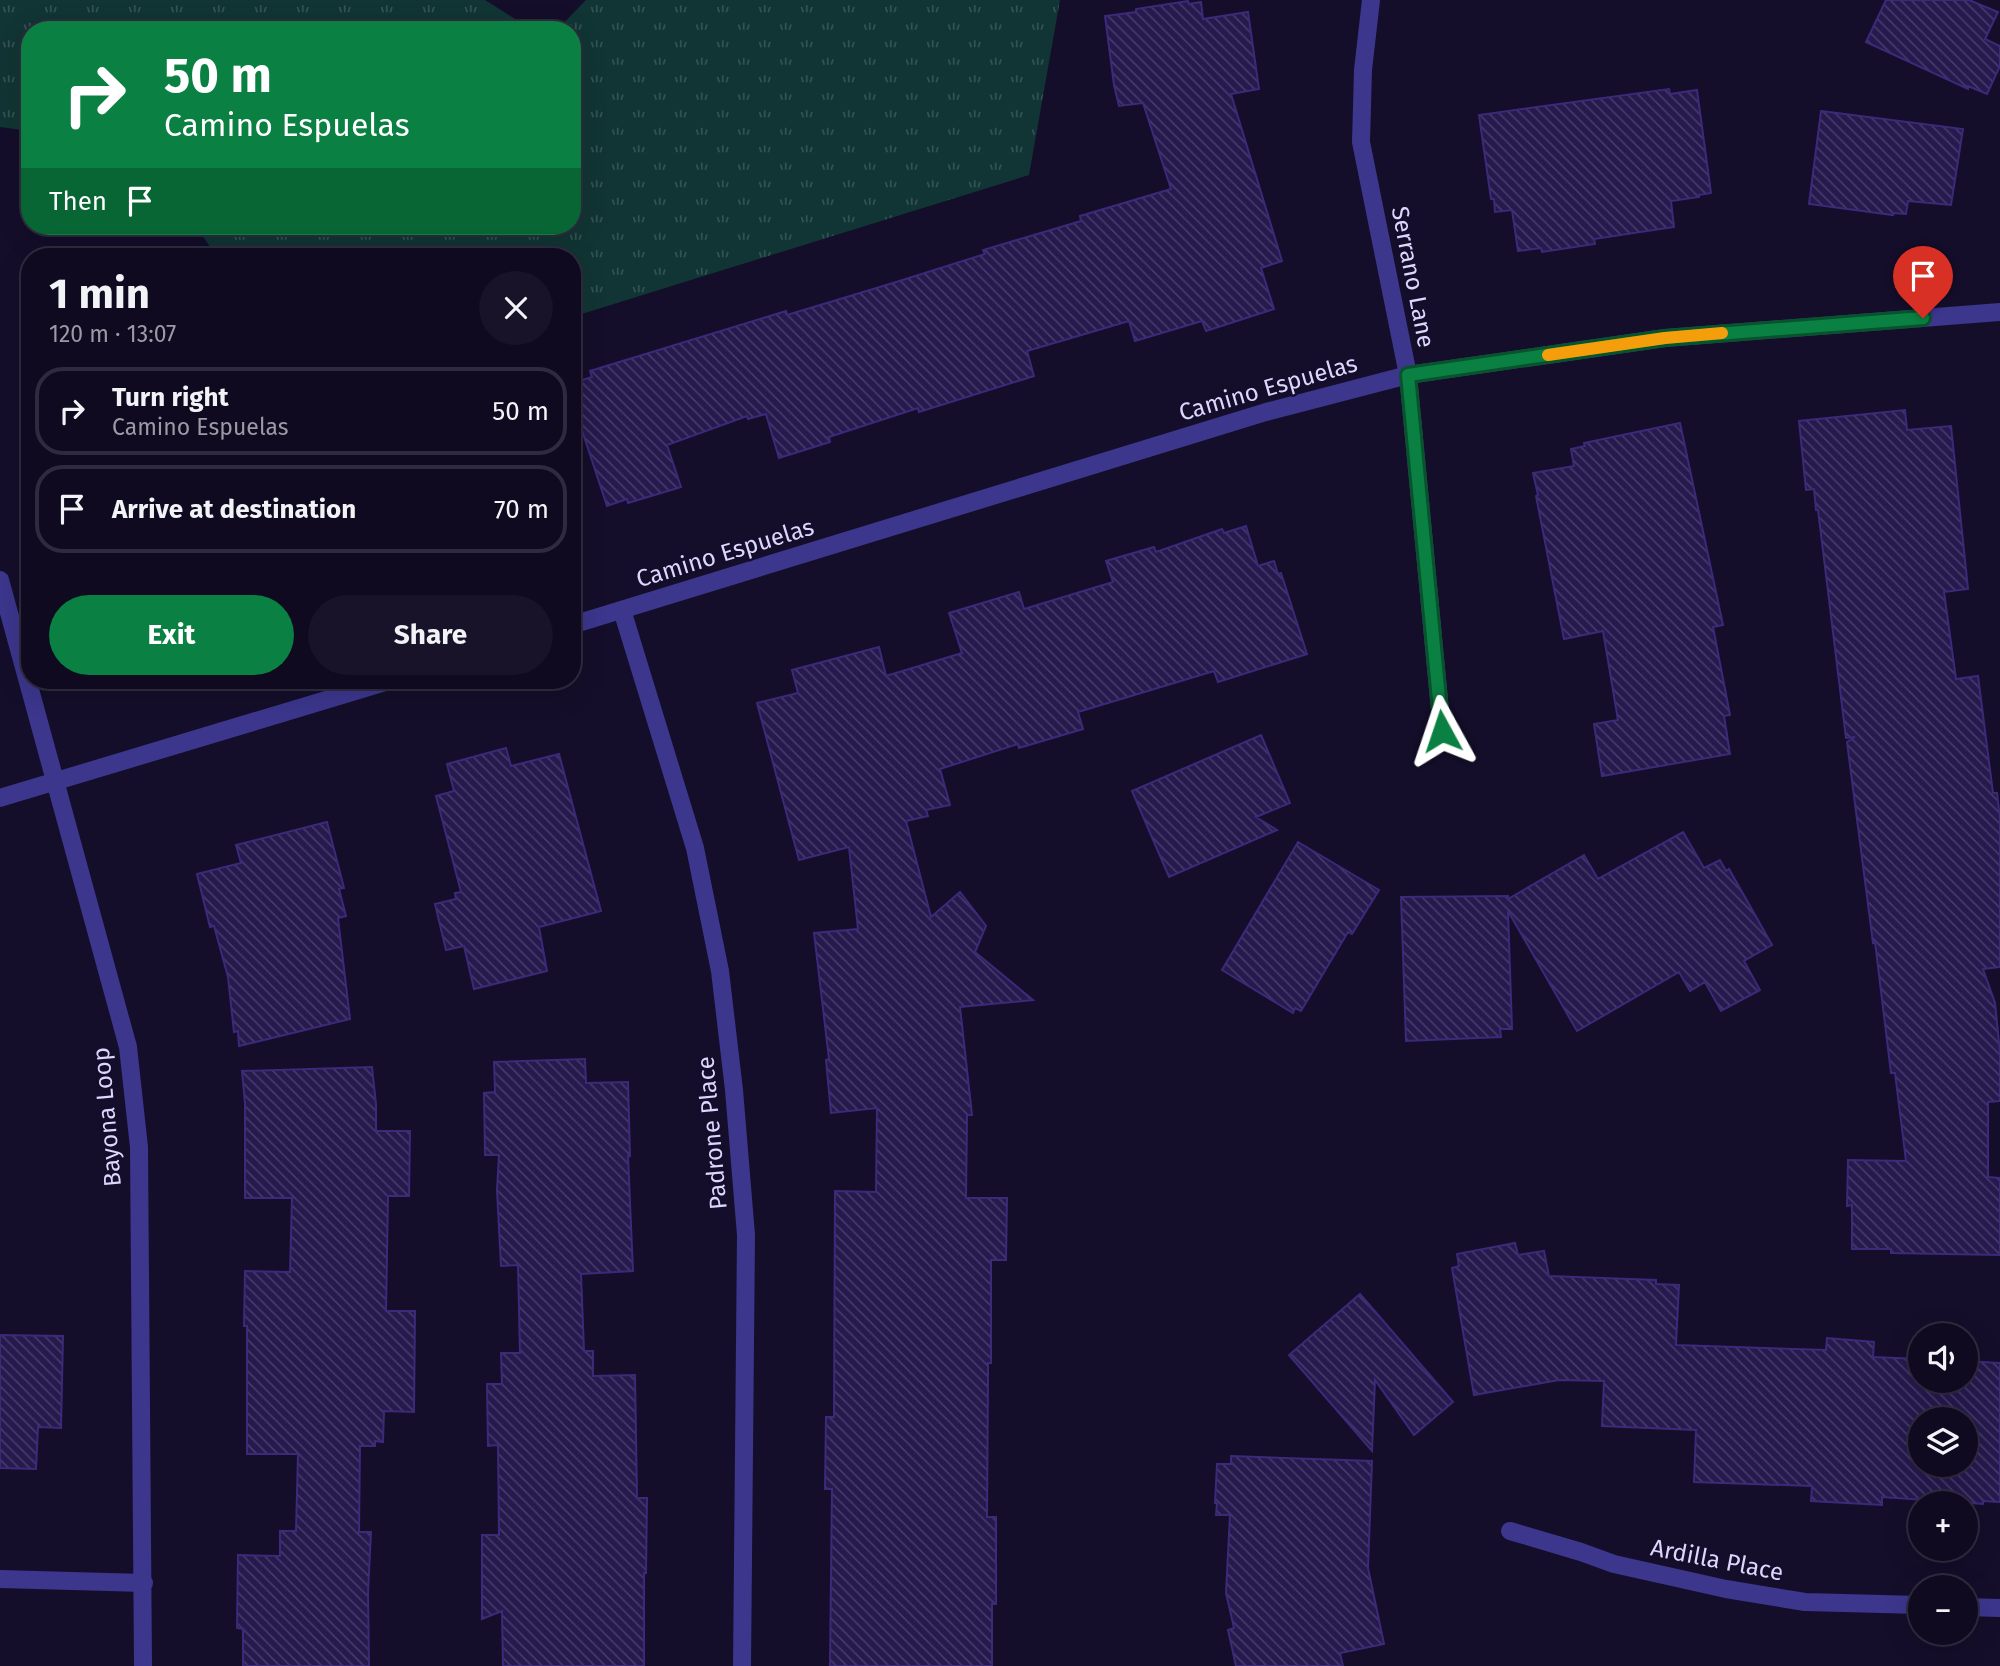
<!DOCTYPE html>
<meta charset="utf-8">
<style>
body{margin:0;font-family:"Fira Sans",sans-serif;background:#181329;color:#f1f3f6;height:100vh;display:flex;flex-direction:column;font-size:26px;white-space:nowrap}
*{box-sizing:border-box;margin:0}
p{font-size:23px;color:#9b9aa5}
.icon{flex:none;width:38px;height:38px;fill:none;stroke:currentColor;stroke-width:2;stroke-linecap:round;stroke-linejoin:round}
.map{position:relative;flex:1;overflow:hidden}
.side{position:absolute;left:21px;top:248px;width:560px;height:441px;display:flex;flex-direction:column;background:#0f0a20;border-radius:28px;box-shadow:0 7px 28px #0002,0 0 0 2px #2f2b3e}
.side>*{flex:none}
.hud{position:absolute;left:21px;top:21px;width:560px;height:214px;border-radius:28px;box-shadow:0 7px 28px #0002,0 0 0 2px #2f2b3e;background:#0b8043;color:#fff;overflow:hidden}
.fabs{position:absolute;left:1908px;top:1323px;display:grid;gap:14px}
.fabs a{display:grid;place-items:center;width:70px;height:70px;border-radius:50%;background:#0f0a20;box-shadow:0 7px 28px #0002,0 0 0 2px #2f2b3e;font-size:35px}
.pin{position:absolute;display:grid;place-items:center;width:60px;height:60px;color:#fff;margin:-72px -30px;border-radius:50% 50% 50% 0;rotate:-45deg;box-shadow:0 0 7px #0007}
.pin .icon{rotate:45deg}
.me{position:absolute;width:77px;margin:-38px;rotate:355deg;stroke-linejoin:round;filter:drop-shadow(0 0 5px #0008)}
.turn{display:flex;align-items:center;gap:24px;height:147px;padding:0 28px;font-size:32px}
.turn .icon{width:91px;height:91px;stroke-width:2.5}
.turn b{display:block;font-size:49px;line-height:60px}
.then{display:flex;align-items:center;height:66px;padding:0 28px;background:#0003;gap:14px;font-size:26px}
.round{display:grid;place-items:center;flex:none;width:74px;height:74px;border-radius:37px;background:#181329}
.overview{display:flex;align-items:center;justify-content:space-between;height:119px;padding:0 28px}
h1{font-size:42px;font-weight:700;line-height:52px}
.cta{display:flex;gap:14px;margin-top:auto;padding:14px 28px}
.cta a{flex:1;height:80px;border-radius:42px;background:#0b8043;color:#fff;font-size:28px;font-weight:700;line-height:80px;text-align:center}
.cta a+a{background:#181329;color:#f1f3f6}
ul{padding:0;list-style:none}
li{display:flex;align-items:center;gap:21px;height:88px;margin:0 14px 10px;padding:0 14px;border:4px solid #2f2b3e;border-radius:28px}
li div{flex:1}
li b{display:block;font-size:26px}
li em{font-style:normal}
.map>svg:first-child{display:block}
</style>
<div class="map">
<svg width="2000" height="1666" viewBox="0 0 2000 1666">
<defs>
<pattern id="grass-tufts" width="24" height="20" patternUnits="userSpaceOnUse" patternTransform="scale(1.75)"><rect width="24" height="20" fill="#113534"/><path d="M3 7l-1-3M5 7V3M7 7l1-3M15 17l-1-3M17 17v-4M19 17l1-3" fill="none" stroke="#335252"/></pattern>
<pattern id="building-back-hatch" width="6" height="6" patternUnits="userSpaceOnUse" patternTransform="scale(1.75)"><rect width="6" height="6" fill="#25194d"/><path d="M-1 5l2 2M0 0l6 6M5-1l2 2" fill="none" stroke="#443a68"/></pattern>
</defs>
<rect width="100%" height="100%" fill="#140e2a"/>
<!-- grass -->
<path fill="url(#grass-tufts)" d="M 0,0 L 485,0 L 533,30 L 30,30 L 30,131 L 0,127 Z
M 586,0 L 1060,0 L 1029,175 L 572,317 L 572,257 L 217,257 L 196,226 L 572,226 L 572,30 L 557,30 Z"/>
<!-- building -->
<path fill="url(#building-back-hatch)" stroke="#3c297a" stroke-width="2" fill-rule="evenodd" d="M 1886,0 L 1969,0 L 1998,12 L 1985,39 L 2000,46 L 2000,66 L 1987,94 L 1968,86 L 1968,89 L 1866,42 Z
M 1188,1 L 1189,4 L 1201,2 L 1203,19 L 1248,12 L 1259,89 L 1231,94 L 1282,261 L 1261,268 L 1274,309 L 1206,331 L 1202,321 L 1135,341 L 1129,321 L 1027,351 L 1034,376 L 919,412 L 918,408 L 829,437 L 830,442 L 779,458 L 766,414 L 748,419 L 747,416 L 667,445 L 681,487 L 628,503 L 627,499 L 607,506 L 572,400 L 572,383 L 592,377 L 590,371 L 786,311 L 787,315 L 893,283 L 985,254 L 983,250 L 1081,221 L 1080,216 L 1171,189 L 1143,103 L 1119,106 L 1114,85 L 1105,16 L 1136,12 L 1136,9 Z
M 1669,89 L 1670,94 L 1697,90 L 1711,193 L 1699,195 L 1699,197 L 1671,201 L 1674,227 L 1594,239 L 1595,244 L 1542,252 L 1541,248 L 1518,251 L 1512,210 L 1495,212 L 1494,199 L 1491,199 L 1479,115 Z
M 1821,111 L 1963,129 L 1951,205 L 1908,201 L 1906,214 L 1893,213 L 1893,215 L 1809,204 Z
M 1905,410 L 1907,430 L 1951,426 L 1968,589 L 1944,592 L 1956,679 L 1978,676 L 1993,793 L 1997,793 L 2000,819 L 2000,967 L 1983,969 L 1995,1003 L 2000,1053 L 2000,1101 L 1988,1102 L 1988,1177 L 2000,1178 L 2000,1255 L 1891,1253 L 1891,1249 L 1852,1249 L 1852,1205 L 1847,1206 L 1848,1160 L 1906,1161 L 1895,1073 L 1891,1073 L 1875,942 L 1873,943 L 1847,742 L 1855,737 L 1846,738 L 1818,510 L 1816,510 L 1814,489 L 1806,490 L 1799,421 Z
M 1680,423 L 1723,625 L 1713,627 L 1730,715 L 1724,716 L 1730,754 L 1602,776 L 1594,724 L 1618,720 L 1603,631 L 1564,639 L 1536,496 L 1538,495 L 1533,473 L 1574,466 L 1571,449 L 1585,446 L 1584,443 Z
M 1246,526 L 1258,566 L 1274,561 L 1278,574 L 1281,573 L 1307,654 L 1218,682 L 1214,671 L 1078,712 L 1083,729 L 1019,748 L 1018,744 L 940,769 L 950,805 L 926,810 L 928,816 L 906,821 L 931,917 L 960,892 L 986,926 L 975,952 L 1033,1000 L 960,1007 L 972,1115 L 967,1115 L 966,1198 L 1007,1198 L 1006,1260 L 991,1260 L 991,1363 L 988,1363 L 988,1377 L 987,1517 L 996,1517 L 996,1604 L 992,1604 L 992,1666 L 830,1666 L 832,1489 L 825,1489 L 826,1417 L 834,1417 L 835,1191 L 876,1192 L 877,1108 L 831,1113 L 826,1060 L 829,1059 L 814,933 L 858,929 L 849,847 L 799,860 L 757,703 L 798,693 L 792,670 L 879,647 L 886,676 L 962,653 L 949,613 L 1019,592 L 1024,609 L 1113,582 L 1106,561 L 1154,547 L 1156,552 L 1222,529 L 1224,533 Z
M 1261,735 L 1290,803 L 1256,817 L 1277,830 L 1169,877 L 1132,791 Z
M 506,748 L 511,766 L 559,754 L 601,911 L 539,927 L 547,971 L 474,989 L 464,946 L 446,950 L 435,904 L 456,899 L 455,893 L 461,892 L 436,796 L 454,791 L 447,764 Z
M 327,822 L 344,888 L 339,889 L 346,916 L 338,918 L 350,1019 L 239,1046 L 238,1031 L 234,1032 L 228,977 L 214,926 L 210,927 L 197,874 L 241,863 L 236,845 Z
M 1683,832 L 1704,868 L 1720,860 L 1726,871 L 1729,869 L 1772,945 L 1744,961 L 1760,990 L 1721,1011 L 1705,982 L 1690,991 L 1679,972 L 1577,1031 L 1508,911 L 1512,1029 L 1500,1029 L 1501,1037 L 1406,1041 L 1401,897 L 1508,896 L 1508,899 L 1584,855 L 1598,879 Z
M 1298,842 L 1379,890 L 1352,934 L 1348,932 L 1301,1011 L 1295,1008 L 1293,1013 L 1222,970 Z
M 585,1059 L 586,1083 L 628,1082 L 630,1156 L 628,1156 L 633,1271 L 581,1274 L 584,1351 L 593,1351 L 593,1376 L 635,1375 L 637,1498 L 647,1498 L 646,1573 L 644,1573 L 644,1666 L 503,1666 L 502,1611 L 482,1619 L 482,1535 L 499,1535 L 498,1445 L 488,1446 L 487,1384 L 502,1384 L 501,1353 L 520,1353 L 518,1265 L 501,1266 L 497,1190 L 499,1155 L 485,1155 L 484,1093 L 495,1092 L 494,1062 Z
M 372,1067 L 376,1104 L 376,1131 L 410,1131 L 409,1196 L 388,1196 L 386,1311 L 415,1311 L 414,1412 L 384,1411 L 383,1442 L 375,1441 L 375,1446 L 360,1446 L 359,1532 L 371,1532 L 368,1593 L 369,1666 L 243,1666 L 243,1629 L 237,1628 L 238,1555 L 280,1556 L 280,1531 L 296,1531 L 298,1454 L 247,1454 L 247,1326 L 244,1326 L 245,1271 L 290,1272 L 292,1198 L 245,1198 L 245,1104 L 242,1071 Z
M 1515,1243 L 1518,1255 L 1544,1251 L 1549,1276 L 1656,1280 L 1656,1284 L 1679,1285 L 1676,1345 L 1826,1350 L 1827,1338 L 1874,1342 L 1873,1357 L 1920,1359 L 1920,1381 L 1965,1381 L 1965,1361 L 2000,1363 L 2000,1502 L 1983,1501 L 1983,1504 L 1882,1497 L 1882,1505 L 1811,1501 L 1812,1486 L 1694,1482 L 1696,1430 L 1602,1426 L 1604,1381 L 1559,1380 L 1474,1395 L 1452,1268 L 1459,1266 L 1457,1254 ZM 1920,1419 L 1965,1419 L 1965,1465 L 1920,1465 Z
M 1360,1294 L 1453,1402 L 1414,1435 L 1375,1380 L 1372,1451 L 1289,1355 Z
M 0,1335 L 63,1336 L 61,1428 L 38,1427 L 36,1469 L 0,1468 Z
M 1231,1456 L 1372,1461 L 1368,1568 L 1384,1644 L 1340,1653 L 1343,1666 L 1236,1666 L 1228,1630 L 1234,1628 L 1226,1593 L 1230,1515 L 1216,1515 L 1217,1503 L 1215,1503 L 1217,1464 L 1231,1464 Z"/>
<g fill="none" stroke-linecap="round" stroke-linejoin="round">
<!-- street -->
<path stroke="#3c368d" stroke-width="18" d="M 1371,0 L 1363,70 L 1361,142 L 1408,375 L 1442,731
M 0,580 L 128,1047 L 139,1147 L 143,1666
M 622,610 L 695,848 L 720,971 L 734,1090 L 746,1235 L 742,1666
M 572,625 L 1266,412 L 1408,375 L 1665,338 L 2000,312
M 0,798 L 389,681
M 1510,1531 L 1581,1552 L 1614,1564 L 1726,1589 L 1805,1602 L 1920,1605
M 0,1579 L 144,1583
M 1965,1607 L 2000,1608"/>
</g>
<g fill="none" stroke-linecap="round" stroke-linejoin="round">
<!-- route casing -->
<g stroke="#07532c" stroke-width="18">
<path id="route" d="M 1442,731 L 1408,375 L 1665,338 L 1923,318"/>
</g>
<!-- route -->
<use href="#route" stroke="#0b8043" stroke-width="12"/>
<!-- slow -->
<path stroke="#f59e0b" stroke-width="12" d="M 1548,355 L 1665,338 L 1722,333"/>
</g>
<g text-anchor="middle" stroke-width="5" stroke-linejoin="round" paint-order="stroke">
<!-- street labels -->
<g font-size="24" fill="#ddd7ff" stroke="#140e2a">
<text transform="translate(1413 277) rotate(79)" y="8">Serrano Lane</text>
<text transform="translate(1268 388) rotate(-16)" y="8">Camino Espuelas</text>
<text transform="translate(725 553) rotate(-17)" y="8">Camino Espuelas</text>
<text transform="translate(107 1117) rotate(-95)" y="8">Bayona Loop</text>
<text transform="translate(712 1133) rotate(-95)" y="8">Padrone Place</text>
<text transform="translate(1717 1560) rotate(11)" y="8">Ardilla Place</text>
</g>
</g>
</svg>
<div class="fabs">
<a><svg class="icon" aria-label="sound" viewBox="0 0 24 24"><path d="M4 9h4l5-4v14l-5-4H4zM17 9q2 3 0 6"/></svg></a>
<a><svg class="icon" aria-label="layers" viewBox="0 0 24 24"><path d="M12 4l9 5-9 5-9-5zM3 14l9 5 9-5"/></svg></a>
<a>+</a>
<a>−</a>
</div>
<div class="pin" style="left:1923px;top:318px;background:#d93025"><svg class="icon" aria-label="arrive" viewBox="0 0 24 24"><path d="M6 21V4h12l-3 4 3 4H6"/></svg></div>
<svg class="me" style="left:1442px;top:731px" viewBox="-20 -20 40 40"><path d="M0-17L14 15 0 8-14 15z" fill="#0b8043" stroke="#fff" stroke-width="4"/></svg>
<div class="hud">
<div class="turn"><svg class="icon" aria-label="right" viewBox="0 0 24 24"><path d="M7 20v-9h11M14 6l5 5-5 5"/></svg><div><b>50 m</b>Camino Espuelas</div></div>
<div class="then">Then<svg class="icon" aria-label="arrive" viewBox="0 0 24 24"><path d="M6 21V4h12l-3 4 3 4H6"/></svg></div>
</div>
<section class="side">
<div class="overview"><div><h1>1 min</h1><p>120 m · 13:07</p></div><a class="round"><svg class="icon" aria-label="close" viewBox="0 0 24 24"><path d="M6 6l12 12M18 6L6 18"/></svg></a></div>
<ul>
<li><svg class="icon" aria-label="right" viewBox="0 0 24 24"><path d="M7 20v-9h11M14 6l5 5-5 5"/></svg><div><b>Turn right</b><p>Camino Espuelas</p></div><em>50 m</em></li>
<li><svg class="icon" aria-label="arrive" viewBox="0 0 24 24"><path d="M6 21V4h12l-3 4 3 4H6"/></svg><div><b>Arrive at destination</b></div><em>70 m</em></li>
</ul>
<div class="cta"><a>Exit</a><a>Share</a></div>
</section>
</div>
